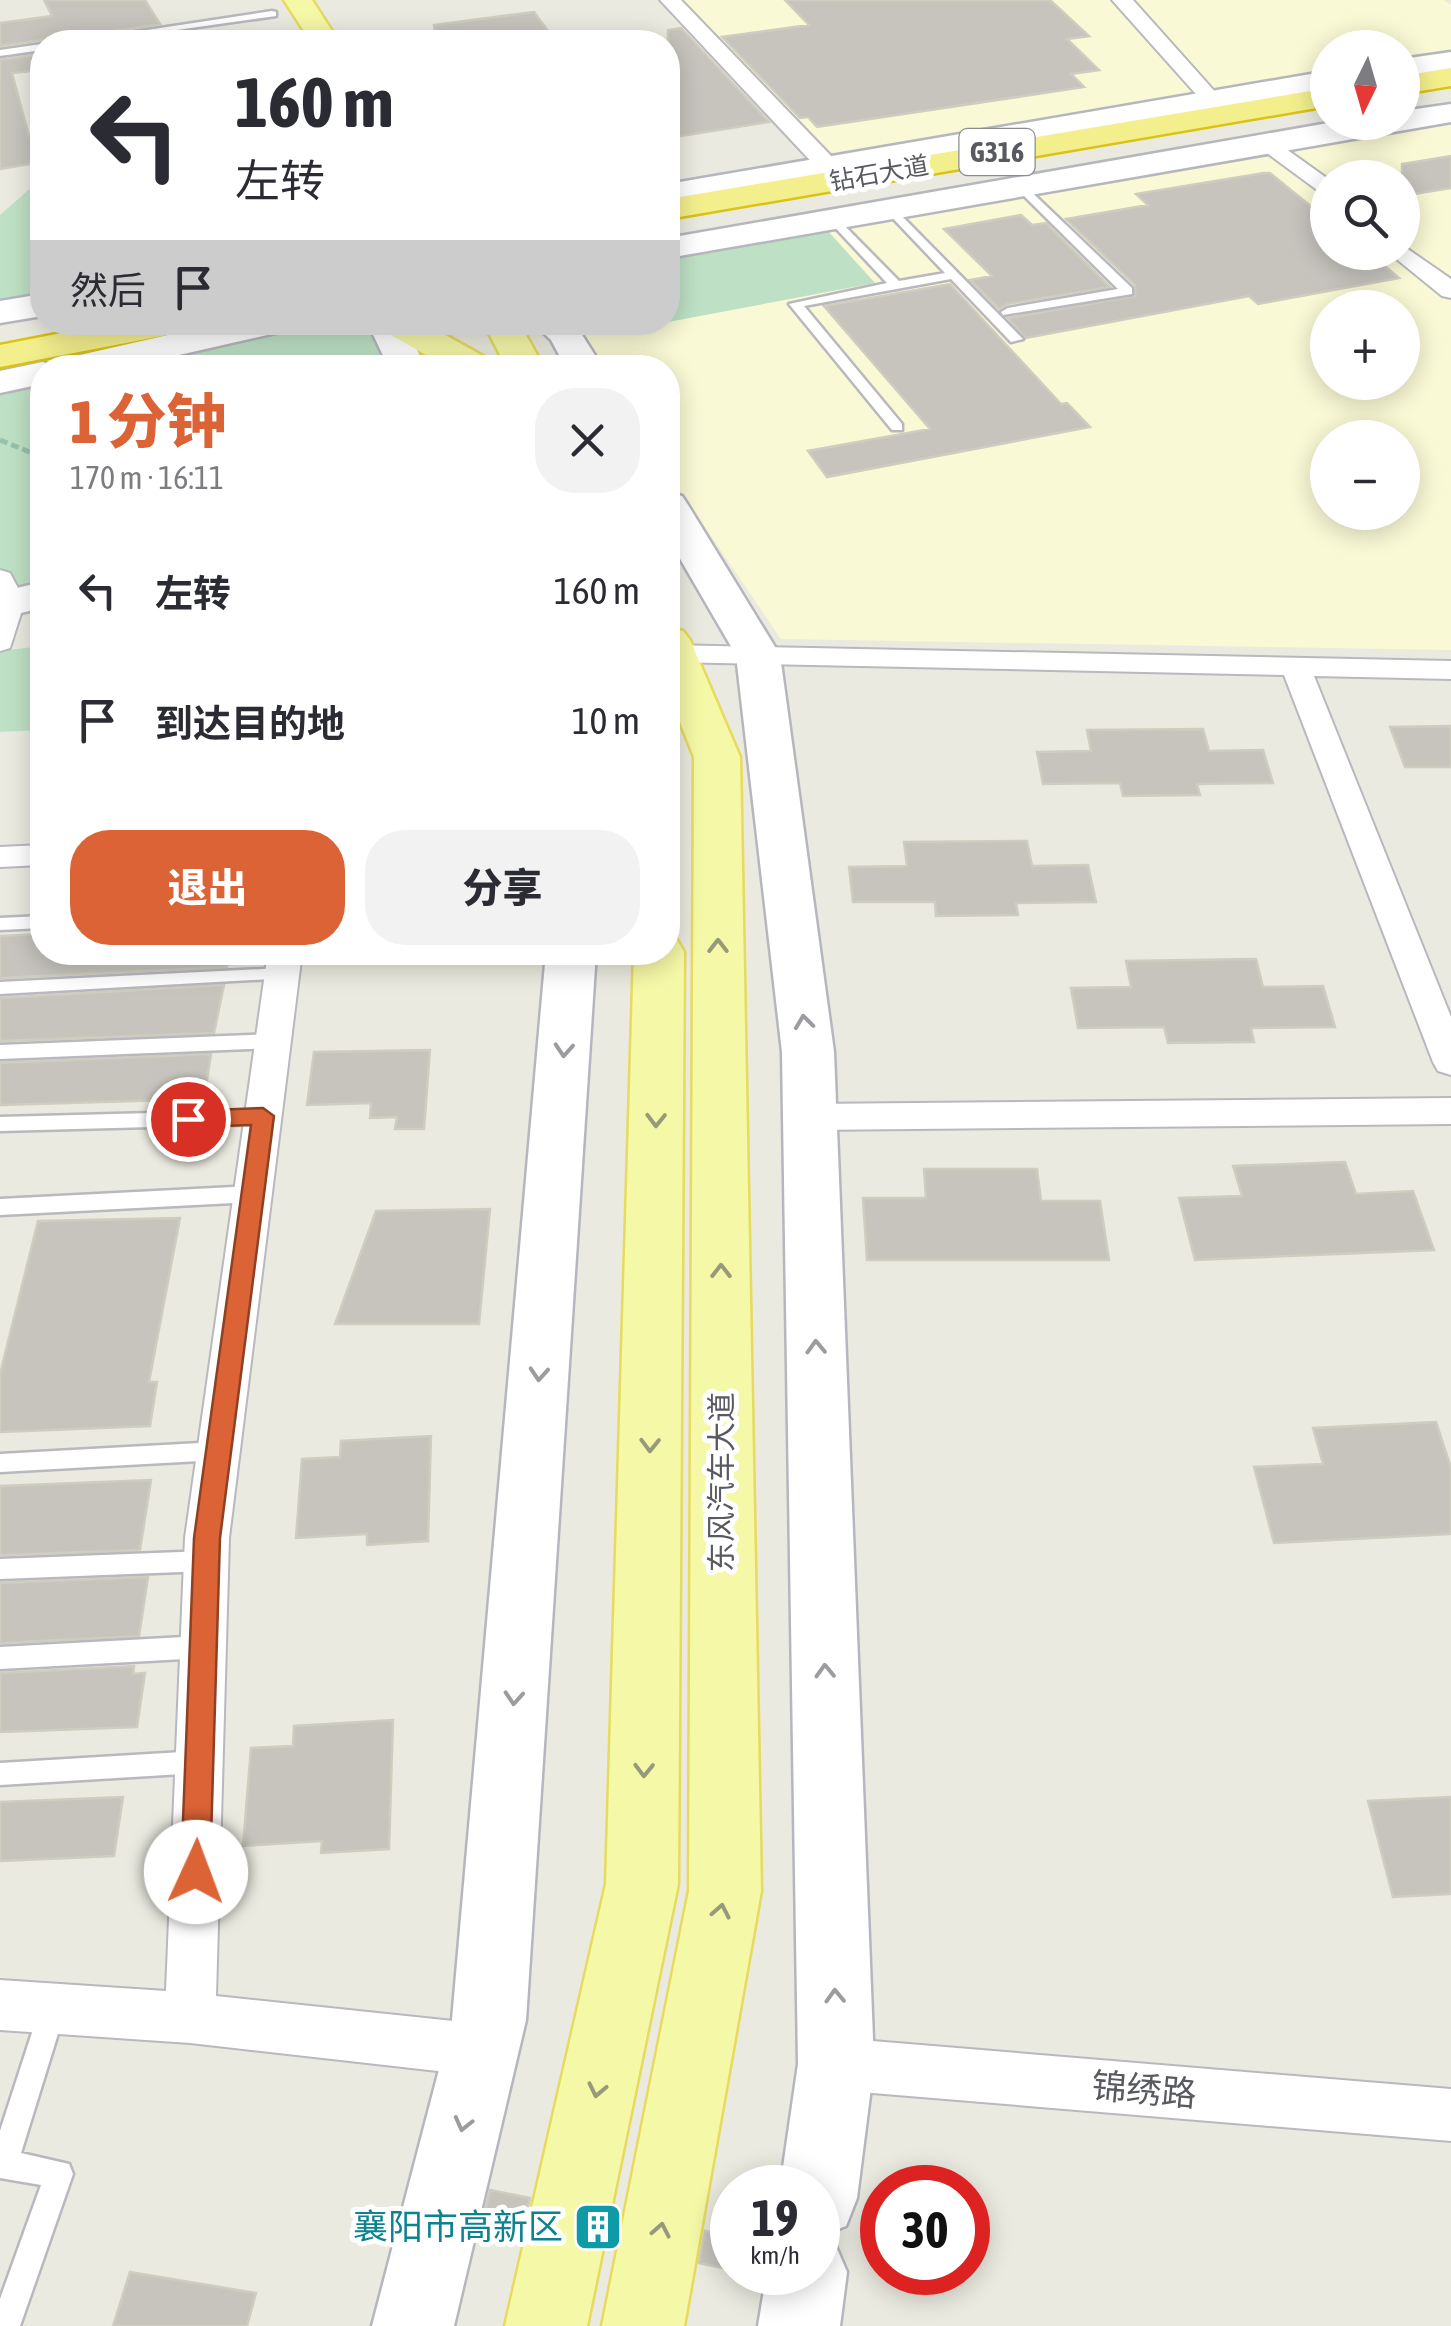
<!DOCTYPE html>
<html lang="zh">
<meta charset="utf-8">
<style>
body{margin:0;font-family:"Asap Condensed","Noto Sans SC",sans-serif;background:#f2f2f3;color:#2b2b33;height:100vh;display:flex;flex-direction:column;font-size:38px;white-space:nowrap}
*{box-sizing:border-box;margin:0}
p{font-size:32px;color:#7c7c81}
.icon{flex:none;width:55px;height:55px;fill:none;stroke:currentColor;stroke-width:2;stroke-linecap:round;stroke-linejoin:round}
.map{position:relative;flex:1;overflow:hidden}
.sheet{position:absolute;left:30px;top:355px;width:650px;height:610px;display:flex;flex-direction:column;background:#fff;border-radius:40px;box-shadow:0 5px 25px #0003}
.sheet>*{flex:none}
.banner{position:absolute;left:30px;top:30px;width:650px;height:305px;border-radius:40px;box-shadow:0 5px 25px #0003;background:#fff;color:#2b2b33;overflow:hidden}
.needle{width:65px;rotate:185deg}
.fabs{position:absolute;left:1310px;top:30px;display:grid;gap:20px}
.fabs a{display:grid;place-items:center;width:110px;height:110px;border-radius:50%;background:#fff;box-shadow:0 5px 25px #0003;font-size:50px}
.speed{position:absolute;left:710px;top:2165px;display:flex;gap:20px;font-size:50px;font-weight:700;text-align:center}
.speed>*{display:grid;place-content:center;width:130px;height:130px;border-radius:50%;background:#fff;box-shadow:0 5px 25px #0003;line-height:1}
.speed small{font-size:25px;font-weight:400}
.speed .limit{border:15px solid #d22;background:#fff;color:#111}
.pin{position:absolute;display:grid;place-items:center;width:85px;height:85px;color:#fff;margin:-42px;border:5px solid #fff;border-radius:50%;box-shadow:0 2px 10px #0007}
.me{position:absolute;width:110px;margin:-55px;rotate:2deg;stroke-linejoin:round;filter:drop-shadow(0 0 8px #0008)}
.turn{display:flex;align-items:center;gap:35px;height:210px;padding:0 40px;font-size:45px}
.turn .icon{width:130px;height:130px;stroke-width:2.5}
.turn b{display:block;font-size:70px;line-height:85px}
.then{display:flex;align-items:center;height:95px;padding:0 40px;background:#0003;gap:20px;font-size:38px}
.round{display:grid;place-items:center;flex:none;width:105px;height:105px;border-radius:40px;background:#f2f2f3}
.overview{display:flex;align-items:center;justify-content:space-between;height:170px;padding:0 40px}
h1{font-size:60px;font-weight:800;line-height:75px;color:#db6336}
.action{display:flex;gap:20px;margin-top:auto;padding:20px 40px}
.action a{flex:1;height:115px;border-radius:40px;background:#db6336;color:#fff;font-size:40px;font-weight:800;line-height:115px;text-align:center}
.action a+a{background:#f2f2f3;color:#2b2b33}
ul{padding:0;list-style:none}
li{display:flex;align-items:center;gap:30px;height:130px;padding:0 40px}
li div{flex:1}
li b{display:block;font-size:38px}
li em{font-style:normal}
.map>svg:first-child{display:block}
</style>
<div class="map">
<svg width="1451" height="2326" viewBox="0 0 1451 2326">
<rect width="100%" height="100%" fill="#ebeae0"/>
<!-- commercial -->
<path fill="#faf9d5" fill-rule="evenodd" d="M 679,0 L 1443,0 L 1451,5 L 1451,56 L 1403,64 L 1402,48 L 1328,48 L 1327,77 L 828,159 Z
M 1451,125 L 1451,650 L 781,639 L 668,473 L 668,368 L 595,367 L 564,323 L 668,322 L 668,256 ZM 1328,178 L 1402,178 L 1402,252 L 1328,252 ZM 1328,308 L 1402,308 L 1402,382 L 1328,382 ZM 1328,438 L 1402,438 L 1402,512 L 1328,512 Z"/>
<!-- green -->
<path fill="#bee1c5" d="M 42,178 L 42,295 L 0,301 L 0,215 Z
M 827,230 L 875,283 L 668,322 L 668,252 Z
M 276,322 L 385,323 L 408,368 L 71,368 Z
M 42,373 L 42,595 L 11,601 L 0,579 L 0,382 Z
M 42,646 L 42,730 L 0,732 L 0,651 Z"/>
<!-- building -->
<path fill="#c6c4bd" stroke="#cfcdbf" stroke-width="2.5" d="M 44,0 L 145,0 L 160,24 L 67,38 L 64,42 L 41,40 L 0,46 L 0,23 L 52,16 Z
M 785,0 L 1050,0 L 1089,36 L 1067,39 L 1099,70 L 1071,74 L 1084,87 L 817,127 L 808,117 L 800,118 L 722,37 L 809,25 Z
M 534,12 L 556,42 L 436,42 L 434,25 Z
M 681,28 L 769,122 L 668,138 L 668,30 Z
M 42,54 L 42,70 L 12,73 L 29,136 L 42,134 L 42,162 L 0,169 L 0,60 Z
M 1451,156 L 1451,188 L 1402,196 L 1402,164 Z
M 1264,173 L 1270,173 L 1328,220 L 1328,252 L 1368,252 L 1399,278 L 1258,304 L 1249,296 L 1026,338 L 1008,318 L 1135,296 L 1135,285 L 1066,219 L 1148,205 L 1136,194 Z
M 1021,215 L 1032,225 L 1046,223 L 1110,287 L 1007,304 L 999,309 L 970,280 L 992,276 L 944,229 Z
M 950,284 L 1061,404 L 1067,403 L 1090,427 L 827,477 L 808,451 L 930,429 L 824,306 Z
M 1451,726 L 1451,767 L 1405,767 L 1390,727 Z
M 1203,729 L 1209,751 L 1263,750 L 1273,783 L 1197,784 L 1200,795 L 1123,796 L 1120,783 L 1043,784 L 1037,752 L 1091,751 L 1087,730 Z
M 1027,841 L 1032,866 L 1088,865 L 1096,902 L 1016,903 L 1018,915 L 936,916 L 935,902 L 853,902 L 849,867 L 907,866 L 904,842 Z
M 42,934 L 42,952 L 229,952 L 227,967 L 0,978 L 0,936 Z
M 1256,959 L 1263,987 L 1323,986 L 1335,1027 L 1251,1028 L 1254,1042 L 1168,1043 L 1164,1027 L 1078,1028 L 1071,988 L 1131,987 L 1126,961 Z
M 224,985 L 214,1033 L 0,1041 L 0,998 Z
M 430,1050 L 424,1129 L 395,1129 L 397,1117 L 370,1118 L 371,1103 L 307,1105 L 314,1052 Z
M 211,1054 L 204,1099 L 0,1105 L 0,1063 Z
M 1345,1162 L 1356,1194 L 1413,1191 L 1434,1250 L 1195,1260 L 1179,1198 L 1242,1196 L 1233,1166 Z
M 924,1169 L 1037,1169 L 1041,1201 L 1100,1201 L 1109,1260 L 867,1260 L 863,1198 L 926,1198 Z
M 490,1209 L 479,1324 L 335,1324 L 376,1211 Z
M 180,1218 L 149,1382 L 157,1382 L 150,1426 L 0,1432 L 0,1374 L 38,1221 Z
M 1436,1422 L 1451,1468 L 1451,1534 L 1274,1543 L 1254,1467 L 1323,1464 L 1313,1428 Z
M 431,1436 L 428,1541 L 367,1545 L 367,1534 L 296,1538 L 302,1459 L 340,1457 L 341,1441 Z
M 151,1480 L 140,1550 L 0,1555 L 0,1486 Z
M 148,1577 L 139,1636 L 0,1643 L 0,1583 Z
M 134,1666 L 133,1674 L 145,1673 L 137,1727 L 0,1732 L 0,1673 Z
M 393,1720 L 389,1849 L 321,1853 L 322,1841 L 243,1846 L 251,1748 L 293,1746 L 294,1726 Z
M 123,1797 L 114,1856 L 0,1861 L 0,1802 Z
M 1451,1797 L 1451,1894 L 1393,1897 L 1368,1801 Z
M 490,2190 L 530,2198 L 523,2229 L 483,2221 Z
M 705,2231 L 732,2236 L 732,2270 L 699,2263 Z
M 130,2272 L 256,2293 L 247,2326 L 113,2326 Z"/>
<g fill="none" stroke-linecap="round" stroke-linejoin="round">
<!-- lane casing -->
<g stroke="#b8b8be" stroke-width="5">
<path id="lane" d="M 272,11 L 276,12 L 276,16 L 92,42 L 68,42 Z
M 42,44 L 42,50 L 0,56 L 0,50 Z
M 1021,182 L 1132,288 L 1132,294 L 1003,315 L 1001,312 L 1008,308 L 1118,289 L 1017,189 L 1015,186 Z
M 890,204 L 1023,339 L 1011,342 L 951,279 L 804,306 L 902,424 L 902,430 L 892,430 L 789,304 L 887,283 L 829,221 L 827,218 L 833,214 L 899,281 L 945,273 L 886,211 L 886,205 Z
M 42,916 L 42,928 L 0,930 L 0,918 Z
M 282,968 L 289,970 L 291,974 L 289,978 L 0,994 L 0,982 Z
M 273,1034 L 282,1041 L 273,1048 L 0,1059 L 0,1045 Z
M 263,1110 L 273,1117 L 263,1124 L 0,1131 L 0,1117 Z
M 253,1186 L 263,1194 L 253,1202 L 0,1215 L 0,1199 Z
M 218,1442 L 226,1445 L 229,1451 L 226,1457 L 218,1460 L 0,1472 L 0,1454 Z
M 207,1551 L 215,1554 L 219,1561 L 215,1568 L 207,1571 L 0,1579 L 0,1559 Z
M 203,1636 L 211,1640 L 215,1647 L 211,1654 L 203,1658 L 0,1669 L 0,1647 Z
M 199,1751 L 208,1754 L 211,1762 L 208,1770 L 199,1773 L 0,1785 L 0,1763 Z
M 52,1998 L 62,2002 L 65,2011 L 21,2153 L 69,2164 L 73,2174 L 20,2326 L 0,2326 L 0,2299 L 41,2185 L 0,2178 L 0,2131 L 39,2011 L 42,2002 Z"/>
</g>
<!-- street casing -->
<g stroke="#b8b8be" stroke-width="4">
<path id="street" d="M 660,0 L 681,0 L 836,161 L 839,166 L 836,171 L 820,171 Z
M 1112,0 L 1133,0 L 1217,94 L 1221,98 L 1217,102 L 1203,102 Z
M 1268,136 L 1328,179 L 1328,198 L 1260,148 L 1257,143 L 1260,138 Z
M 1402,245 L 1451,279 L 1451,298 L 1442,296 L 1394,257 L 1391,252 L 1402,252 Z
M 0,570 L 10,573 L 25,601 L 10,648 L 0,651 Z
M 668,645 L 1451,661 L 1451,679 L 1314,676 L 1451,1017 L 1451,1075 L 1438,1071 L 1433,1062 L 1284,675 L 673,662 L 668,661 Z
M 42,845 L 42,865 L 0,867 L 0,847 Z
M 268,952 L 302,952 L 229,1538 L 216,1996 L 482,2024 L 500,2032 L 508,2050 L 500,2068 L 482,2076 L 190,2043 L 0,2030 L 0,1980 L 166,1991 L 185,1538 Z
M 1451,1098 L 1451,1124 L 810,1130 L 797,1126 L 792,1117 L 797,1108 L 810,1104 Z
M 836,2038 L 1451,2089 L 1451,2141 L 836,2090 L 818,2082 L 810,2064 L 818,2046 Z"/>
</g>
<!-- secondary casing -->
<g stroke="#b6b7be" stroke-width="5">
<path id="secondary" d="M 1451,52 L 1451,70 L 1402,77 L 1402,59 Z
M 1328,71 L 1328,89 L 668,204 L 668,184 Z
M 1451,104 L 1451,122 L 668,258 L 668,238 L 1334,122 L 1402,122 L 1402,111 Z
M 42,294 L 42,316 L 0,323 L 0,301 Z
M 225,322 L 294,322 L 289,330 L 122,368 L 42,368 L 42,384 L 0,393 L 0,371 L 42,362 L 55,365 L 58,360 Z
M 367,322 L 403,322 L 426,368 L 389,368 Z
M 532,322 L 574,322 L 603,368 L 566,368 L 551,340 Z
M 668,493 L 682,496 L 688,505 L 780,655 L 834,1052 L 874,2064 L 857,2198 L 846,2226 L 819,2237 L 835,2244 L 847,2272 L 840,2326 L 758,2326 L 767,2272 L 818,2272 L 818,2188 L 780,2188 L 798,2064 L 782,1052 L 736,655 L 668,538 Z
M 42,582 L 42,608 L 0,618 L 0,592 Z
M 546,952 L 596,952 L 526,2020 L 454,2326 L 372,2326 L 452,2020 Z"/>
</g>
<!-- primary casing -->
<g stroke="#e6db5e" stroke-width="5">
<path id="primary" d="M 284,0 L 312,0 L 339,42 L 311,42 Z
M 377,322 L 422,322 L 490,360 L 495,368 L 449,368 L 382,330 Z
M 483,322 L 519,322 L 544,368 L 507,368 Z
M 668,627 L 683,631 L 690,640 L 740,757 L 761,1891 L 684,2326 L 602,2326 L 689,1891 L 694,757 L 668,692 Z
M 668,938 L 677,940 L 684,952 L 678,1884 L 587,2326 L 505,2326 L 606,1884 L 634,952 L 668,952 Z"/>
</g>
<!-- highway casing -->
<g stroke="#dac311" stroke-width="5">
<path id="highway" d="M 1451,68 L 1451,86 L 1402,94 L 1402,76 Z
M 1328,88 L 1328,106 L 668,219 L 668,199 Z
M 118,322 L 196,322 L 191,330 L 178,333 L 0,367 L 0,345 Z"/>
</g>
<!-- path -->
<path stroke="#98c1ac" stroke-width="5" stroke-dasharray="8 4" stroke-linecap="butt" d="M 0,440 L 42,457"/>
<!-- lane -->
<use href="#lane" fill="#fff" fill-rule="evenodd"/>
<!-- street -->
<use href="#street" fill="#fff" fill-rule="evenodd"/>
<!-- secondary -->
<use href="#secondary" fill="#fff" fill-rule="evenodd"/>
<!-- primary -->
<use href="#primary" fill="#f5f8a7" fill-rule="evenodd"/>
<!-- highway -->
<use href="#highway" fill="#f4ef8d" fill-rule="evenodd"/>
</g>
<!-- one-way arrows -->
<defs><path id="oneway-chevron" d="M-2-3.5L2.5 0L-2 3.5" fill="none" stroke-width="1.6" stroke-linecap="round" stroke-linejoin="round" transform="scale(2.5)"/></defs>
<g stroke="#97997c">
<use href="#oneway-chevron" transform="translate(718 946) rotate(-90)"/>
<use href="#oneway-chevron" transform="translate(656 1120) rotate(91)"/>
<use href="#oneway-chevron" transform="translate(721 1271) rotate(-90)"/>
<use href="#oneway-chevron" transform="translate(650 1445) rotate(91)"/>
<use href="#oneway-chevron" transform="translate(644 1770) rotate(91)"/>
<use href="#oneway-chevron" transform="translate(721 1911) rotate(-79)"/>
<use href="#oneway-chevron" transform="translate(597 2090) rotate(102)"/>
<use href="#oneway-chevron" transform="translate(661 2230) rotate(-79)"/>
</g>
<g stroke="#9b9ca0">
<use href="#oneway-chevron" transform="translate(804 1022) rotate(-97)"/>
<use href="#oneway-chevron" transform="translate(564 1050) rotate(94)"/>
<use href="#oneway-chevron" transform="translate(816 1347) rotate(-92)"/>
<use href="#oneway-chevron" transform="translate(539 1374) rotate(94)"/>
<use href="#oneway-chevron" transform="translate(825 1671) rotate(-92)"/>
<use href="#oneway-chevron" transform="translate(514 1698) rotate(94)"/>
<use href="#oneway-chevron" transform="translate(835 1996) rotate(-92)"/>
<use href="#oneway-chevron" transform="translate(463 2124) rotate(104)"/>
</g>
<!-- route -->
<path fill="#db6336" stroke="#8e4023" stroke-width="2.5" d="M 263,1108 L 274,1116 L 220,1538 L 210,1872 L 206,1881 L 196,1885 L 185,1881 L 181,1872 L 194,1538 L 251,1125 L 188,1127 L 177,1119 L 188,1111 Z"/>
<!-- icons -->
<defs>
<g id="building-square" transform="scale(2.5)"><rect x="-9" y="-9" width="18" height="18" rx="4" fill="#0f9aa8" stroke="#fff"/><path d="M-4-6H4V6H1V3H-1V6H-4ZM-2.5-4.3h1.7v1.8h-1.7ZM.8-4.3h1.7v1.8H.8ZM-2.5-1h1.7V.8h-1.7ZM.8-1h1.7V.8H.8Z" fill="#fff"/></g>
</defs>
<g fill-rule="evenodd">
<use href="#building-square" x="598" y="2227"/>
</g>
<g text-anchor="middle" stroke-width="10" stroke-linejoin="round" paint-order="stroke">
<!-- far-street labels -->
<g font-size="25" fill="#595a60" stroke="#fff">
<text transform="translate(879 173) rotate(-10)" y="9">钻石大道</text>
</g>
<!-- shield labels -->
<rect fill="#fff" stroke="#8b8c90" stroke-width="2.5" x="959.5" y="129" width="75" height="46" rx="8"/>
<g font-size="28" font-weight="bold" fill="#595a60">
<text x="997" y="162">G316</text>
</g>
<!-- street labels -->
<g font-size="30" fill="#595a60" stroke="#fff">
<text transform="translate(722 1482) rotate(-90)" y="10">东风汽车大道</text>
</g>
<!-- near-street labels -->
<g font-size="35" fill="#595a60" stroke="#fff">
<text transform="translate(1144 2090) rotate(5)" y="12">锦绣路</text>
</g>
<!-- near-culture labels -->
<g font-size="35" fill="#0d838f" stroke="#fff" text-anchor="end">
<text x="563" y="2239">襄阳市高新区</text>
</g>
</g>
</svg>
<div class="fabs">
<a><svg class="needle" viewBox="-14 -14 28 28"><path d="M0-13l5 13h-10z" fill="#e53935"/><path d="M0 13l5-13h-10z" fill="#7c7c81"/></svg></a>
<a><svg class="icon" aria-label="search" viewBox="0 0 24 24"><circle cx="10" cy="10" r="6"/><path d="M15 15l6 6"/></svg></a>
<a>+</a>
<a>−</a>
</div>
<div class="speed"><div>19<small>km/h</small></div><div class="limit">30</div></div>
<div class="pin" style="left:188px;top:1119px;background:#d93025"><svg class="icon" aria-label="arrive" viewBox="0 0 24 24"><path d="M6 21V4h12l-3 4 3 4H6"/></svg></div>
<svg class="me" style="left:196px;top:1872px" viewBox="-20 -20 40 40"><circle r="19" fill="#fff"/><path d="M0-13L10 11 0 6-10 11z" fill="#db6336"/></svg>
<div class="banner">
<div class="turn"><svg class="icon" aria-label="left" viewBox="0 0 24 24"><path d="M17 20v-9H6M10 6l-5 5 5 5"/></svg><div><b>160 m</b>左转</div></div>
<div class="then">然后<svg class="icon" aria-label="arrive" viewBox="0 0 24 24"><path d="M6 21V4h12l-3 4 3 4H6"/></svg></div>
</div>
<section class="sheet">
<div class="overview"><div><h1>1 分钟</h1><p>170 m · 16:11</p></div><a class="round"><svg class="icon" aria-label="close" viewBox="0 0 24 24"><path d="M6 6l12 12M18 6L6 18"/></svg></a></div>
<ul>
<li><svg class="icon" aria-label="left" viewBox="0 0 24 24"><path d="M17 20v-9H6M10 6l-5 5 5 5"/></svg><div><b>左转</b></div><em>160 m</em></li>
<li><svg class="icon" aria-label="arrive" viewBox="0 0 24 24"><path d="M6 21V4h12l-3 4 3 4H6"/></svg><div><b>到达目的地</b></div><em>10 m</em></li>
</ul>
<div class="action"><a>退出</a><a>分享</a></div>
</section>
</div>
